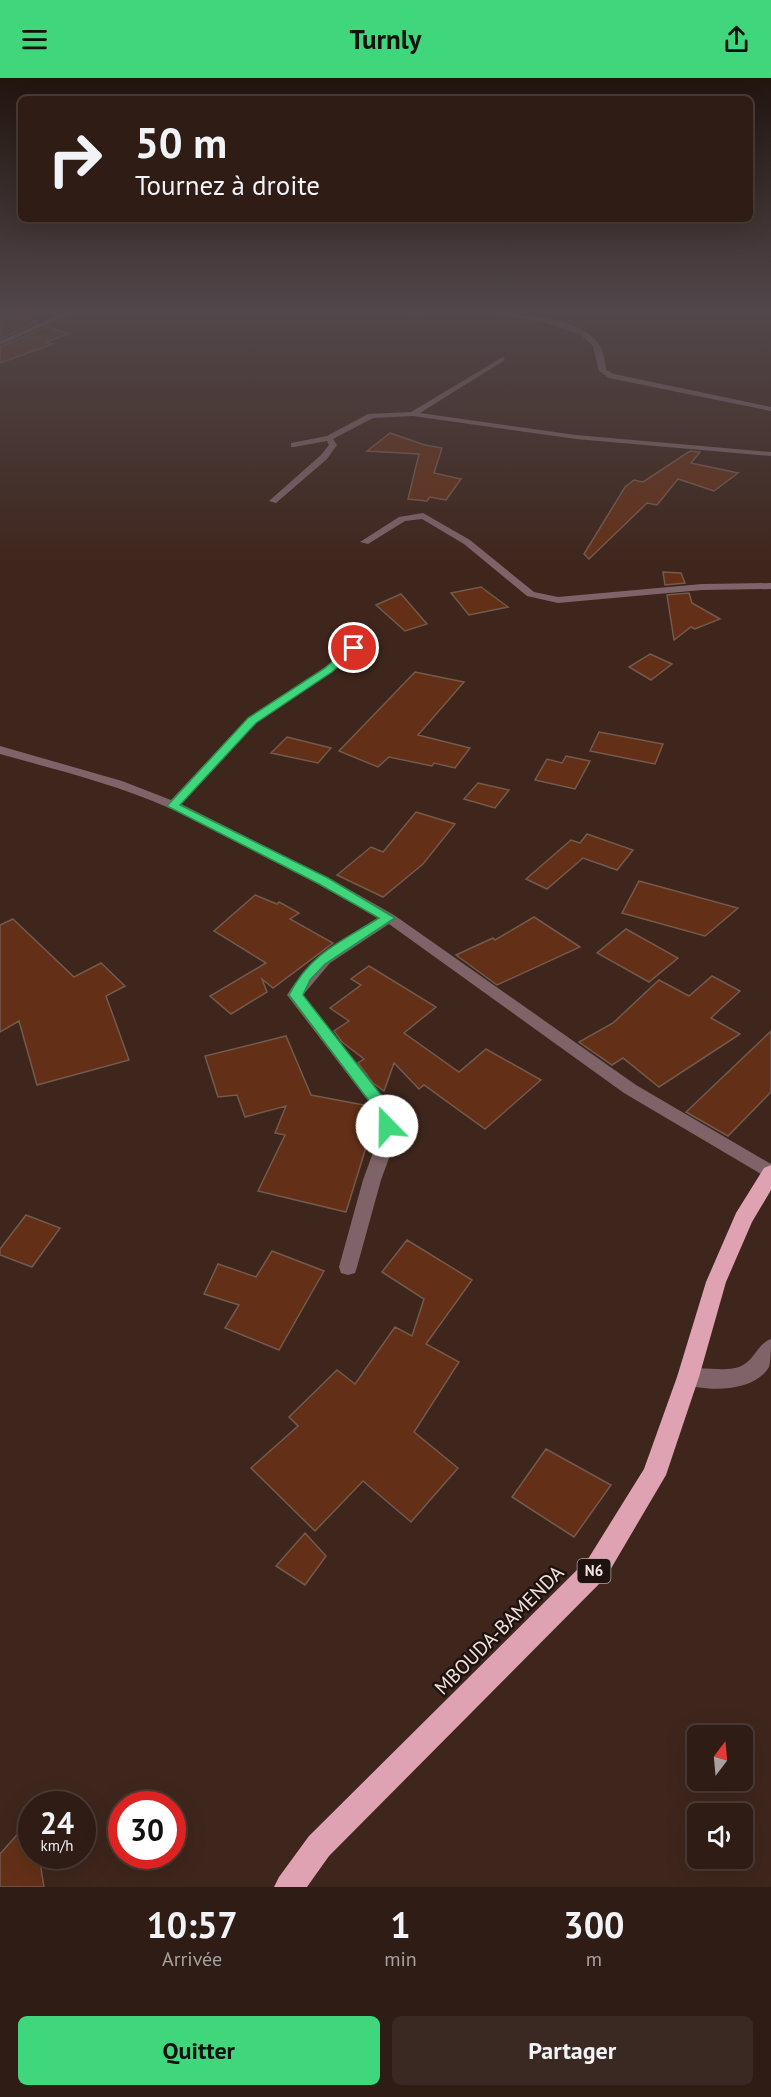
<!DOCTYPE html>
<html lang="fr">
<meta charset="utf-8">
<style>
body{margin:0;font-family:"PT Sans",sans-serif;background:#3a2922;color:#f1f3f6;height:100vh;display:flex;flex-direction:column;font-size:22px;white-space:nowrap}
*{box-sizing:border-box;margin:0}
p{font-size:20px;color:#a7a1a0}
.icon{flex:none;width:33px;height:33px;fill:none;stroke:currentColor;stroke-width:2;stroke-linecap:round;stroke-linejoin:round}
.map{position:relative;height:1809px;overflow:hidden}
.drawer{display:flex;flex-direction:column;background:#2e1c15;flex:1}
.drawer>*{flex:none}
.guide{position:absolute;left:18px;top:18px;width:735px;height:126px;border-radius:9px;box-shadow:0 6px 24px #0002,0 0 0 2px #493a34;background:#2e1c15;color:#f1f3f6;overflow:hidden}
.needle{width:39px;rotate:16deg}
.controls{position:absolute;left:687px;top:1647px;display:grid;gap:12px}
.controls a{display:grid;place-items:center;width:66px;height:66px;border-radius:9px;background:#2e1c15;box-shadow:0 6px 24px #0002,0 0 0 2px #493a34;font-size:30px}
.speed{position:absolute;left:18px;top:1713px;display:flex;gap:12px;font-size:30px;font-weight:700;text-align:center}
.speed>*{display:grid;place-content:center;width:78px;height:78px;border-radius:50%;background:#2e1c15;box-shadow:0 6px 24px #0002,0 0 0 2px #493a34;line-height:1}
.speed small{font-size:15px;font-weight:400}
.speed .limit{border:9px solid #d22;background:#fff;color:#111}
.pin{position:absolute;display:grid;place-items:center;width:51px;height:51px;color:#fff;margin:-26px;border:3px solid #fff;border-radius:50%;box-shadow:0 2px 6px #0007}
.me{position:absolute;width:66px;margin:-33px;rotate:338deg;stroke-linejoin:round;filter:drop-shadow(0 0 4px #0008)}
.turn{display:flex;align-items:center;gap:21px;height:126px;padding:0 18px;font-size:27px}
.turn .icon{width:78px;height:78px;stroke-width:2.5}
.turn b{display:block;font-size:42px;line-height:51px}
.eta{display:flex;justify-content:space-evenly;align-items:center;height:102px;text-align:center}
.eta b{font-size:36px;font-weight:700;line-height:42px}
.primary-button{display:flex;gap:12px;margin-top:auto;padding:12px 18px}
.primary-button a{flex:1;height:69px;border-radius:9px;background:#40d77c;color:#111;font-size:24px;font-weight:700;line-height:69px;text-align:center}
.primary-button a+a{background:#3a2922;color:#f1f3f6}
header{display:flex;justify-content:space-between;align-items:center;height:78px;padding:0 18px;background:#40d77c;color:#111;font-size:27px;font-weight:700}
.map>svg:first-child{display:block}
</style>
<header><svg class="icon" aria-label="menu" viewBox="0 0 24 24"><path d="M4 6h16M4 12h16M4 18h16"/></svg>Turnly<svg class="icon" aria-label="share" viewBox="0 0 24 24"><path d="M12 15V3M7 8l5-5 5 5M5 13v7h14v-7"/></svg></header>
<div class="map">
<svg width="771" height="1809" viewBox="0 0 771 1809">
<rect width="100%" height="100%" fill="#3e261c"/>
<!-- building -->
<path fill="#633017" stroke="#74594d" stroke-width="1.5" d="M 0,235 L 14,235 L 37,244 L 0,261 Z
M 48,248 L 68,256 L 47,264 L 53,266 L 0,285 L 0,269 Z
M 390,355 L 425,367 L 442,370 L 434,395 L 461,401 L 446,422 L 430,419 L 427,423 L 408,421 L 419,376 L 367,373 Z
M 690,373 L 700,374 L 691,385 L 738,395 L 714,413 L 678,401 L 657,427 L 647,425 L 589,481 L 584,476 L 625,409 L 634,402 L 643,404 Z
M 663,494 L 681,495 L 685,505 L 665,507 Z
M 481,509 L 508,529 L 469,537 L 451,515 Z
M 689,515 L 692,525 L 720,541 L 695,551 L 691,549 L 674,562 L 667,517 Z
M 401,516 L 427,546 L 405,553 L 376,527 Z
M 650,576 L 672,586 L 651,602 L 629,589 Z
M 415,594 L 464,604 L 418,657 L 470,670 L 455,690 L 434,685 L 432,688 L 389,679 L 378,689 L 339,673 Z
M 599,654 L 663,666 L 655,686 L 590,673 Z
M 287,659 L 331,670 L 318,685 L 271,675 Z
M 566,678 L 590,683 L 575,711 L 535,702 L 547,681 L 562,685 Z
M 478,705 L 509,712 L 495,730 L 464,721 Z
M 416,734 L 455,746 L 423,786 L 383,819 L 337,797 L 371,769 L 383,774 Z
M 587,756 L 633,772 L 617,792 L 583,780 L 547,811 L 526,801 L 571,762 L 580,765 Z
M 639,803 L 738,830 L 705,858 L 622,835 Z
M 255,817 L 277,826 L 279,824 L 299,835 L 290,841 L 333,865 L 273,910 L 262,901 L 267,914 L 231,936 L 210,918 L 266,885 L 214,853 Z
M 534,839 L 580,869 L 497,907 L 456,877 L 493,860 L 495,862 Z
M 13,841 L 74,899 L 101,885 L 125,908 L 106,918 L 129,982 L 37,1007 L 19,943 L 0,954 L 0,847 Z
M 626,851 L 678,880 L 649,904 L 597,875 Z
M 369,888 L 436,929 L 404,955 L 459,994 L 486,971 L 541,1002 L 485,1051 L 424,1007 L 419,1011 L 394,985 L 384,1013 L 373,1005 L 358,985 L 364,981 L 342,964 L 334,953 L 349,943 L 330,930 L 361,907 L 351,901 Z
M 712,898 L 740,913 L 711,940 L 740,956 L 659,1009 L 623,980 L 612,987 L 579,964 L 613,945 L 659,902 L 689,918 Z
M 771,953 L 771,1014 L 728,1058 L 686,1034 Z
M 286,958 L 311,1017 L 369,1028 L 376,1037 L 346,1134 L 258,1113 L 285,1057 L 275,1055 L 286,1028 L 245,1039 L 237,1017 L 218,1019 L 205,978 Z
M 26,1137 L 60,1150 L 32,1189 L 0,1177 L 0,1171 Z
M 407,1162 L 472,1202 L 426,1266 L 459,1284 L 414,1354 L 458,1390 L 411,1444 L 363,1403 L 315,1453 L 251,1390 L 298,1348 L 289,1339 L 337,1292 L 355,1306 L 395,1249 L 412,1258 L 424,1221 L 382,1194 Z
M 272,1173 L 324,1193 L 279,1272 L 225,1250 L 239,1227 L 204,1216 L 218,1186 L 256,1199 Z
M 546,1371 L 611,1407 L 574,1459 L 512,1419 Z
M 305,1455 L 326,1478 L 305,1507 L 276,1488 Z
M 32,1740 L 32,1778 L 39,1778 L 44,1809 L 0,1809 L 0,1776 Z"/>
<g fill="none" stroke-linecap="round" stroke-linejoin="round">
<!-- minor -->
<path fill="#7e6369" fill-rule="evenodd" d="M 63,235 L 72,235 L 0,267 L 0,263 Z
M 414,235 L 432,235 L 414,239 L 411,237 Z
M 491,235 C 519,235 581,240 598,265 C 604,273 605,283 606,292 L 614,296 L 771,329 L 771,333 L 609,300 L 599,293 L 593,268 L 581,257 L 546,245 Z
M 503,279 L 505,282 L 420,335 L 576,357 L 771,374 L 771,378 L 576,361 L 413,338 L 373,340 L 333,361 L 337,367 L 327,381 L 276,425 L 269,423 L 321,377 L 329,367 L 327,363 L 294,369 L 291,369 L 291,365 L 327,358 L 368,336 L 411,334 Z
M 423,435 L 470,462 L 534,514 L 558,519 L 702,506 L 771,505 L 771,511 L 702,512 L 558,525 L 527,518 L 464,466 L 422,441 L 405,443 L 368,466 L 360,464 L 399,439 Z
M 354,554 L 359,557 L 359,570 L 356,575 L 332,594 L 256,644 L 181,726 L 329,800 L 394,837 L 636,1007 L 771,1086 L 771,1102 L 624,1015 L 389,846 L 330,885 L 303,917 L 394,1035 L 396,1061 L 381,1102 L 357,1189 L 355,1195 L 348,1197 L 341,1195 L 339,1189 L 363,1102 L 378,1061 L 378,1036 L 287,917 C 310,880 342,861 378,840 C 310,801 241,762 169,730 C 115,706 57,692 0,676 L 0,668 L 122,703 L 171,722 L 248,640 L 324,590 L 348,571 L 349,557 Z
M 771,1261 C 771,1269 771,1282 769,1289 C 754,1315 705,1314 681,1305 L 678,1299 L 681,1293 C 699,1286 720,1295 739,1289 C 754,1284 757,1266 771,1261 Z"/>
<!-- trunk -->
<path fill="#dfa2b2" fill-rule="evenodd" d="M 771,1087 L 771,1112 L 752,1144 L 726,1204 L 699,1299 L 666,1397 L 606,1499 L 329,1778 L 307,1809 L 274,1809 L 279,1799 L 309,1758 L 588,1481 L 644,1391 L 677,1299 L 706,1204 L 736,1135 L 764,1090 Z"/>
</g>
<!-- sky -->
<linearGradient id="sky" x2="0" y2="1"><stop stop-color="#22150f"/><stop offset="0.48" stop-color="#52474b"/><stop offset="1" stop-color="#52474b" stop-opacity="0"/></linearGradient>
<rect width="771" height="488" fill="url(#sky)"/>
<!-- route -->
<path fill="#40d77c" stroke="#2a8c51" stroke-width="1.5" d="M 351,567 L 359,570 L 332,594 L 256,645 L 180,727 L 328,800 L 395,840 L 325,886 L 310,902 L 303,917 L 392,1031 L 394,1048 L 392,1052 L 381,1052 L 379,1036 L 289,917 C 310,875 341,864 379,840 L 319,806 L 167,728 L 248,640 L 325,590 Z"/>
<g text-anchor="middle" stroke-width="5" stroke-linejoin="round" paint-order="stroke">
<!-- shield labels -->
<rect fill="#1d120e" stroke="#b2a49e" stroke-width="1.5" x="577.5" y="1481" width="33" height="24" rx="4.5"/>
<g font-size="15" font-weight="bold" fill="#f2e2db">
<text x="594" y="1498">N6</text>
</g>
<!-- near-street labels -->
<g font-size="20" fill="#f2e2db" stroke="#1d120e">
<text transform="translate(499 1552) rotate(-45)" y="7">MBOUDA-BAMENDA</text>
</g>
</g>
</svg>
<div class="controls">
<a><svg class="needle" viewBox="-14 -14 28 28"><path d="M0-13l5 13h-10z" fill="#e53935"/><path d="M0 13l5-13h-10z" fill="#a7a1a0"/></svg></a>
<a><svg class="icon" aria-label="sound" viewBox="0 0 24 24"><path d="M4 9h4l5-4v14l-5-4H4zM17 9q2 3 0 6"/></svg></a>
</div>
<div class="speed"><div>24<small>km/h</small></div><div class="limit">30</div></div>
<div class="pin" style="left:354px;top:570px;background:#d93025"><svg class="icon" aria-label="arrive" viewBox="0 0 24 24"><path d="M6 21V4h12l-3 4 3 4H6"/></svg></div>
<svg class="me" style="left:387px;top:1048px" viewBox="-20 -20 40 40"><circle r="19" fill="#fff"/><path d="M0-13L10 11 0 6-10 11z" fill="#40d77c"/></svg>
<div class="guide">
<div class="turn"><svg class="icon" aria-label="right" viewBox="0 0 24 24"><path d="M7 20v-9h11M14 6l5 5-5 5"/></svg><div><b>50 m</b>Tournez à droite</div></div>
</div>
</div>
<section class="drawer">
<div class="eta">
<div><b>10:57</b><p>Arrivée</p></div>
<div><b>1</b><p>min</p></div>
<div><b>300</b><p>m</p></div>
</div>
<div class="primary-button"><a>Quitter</a><a>Partager</a></div>
</section>
